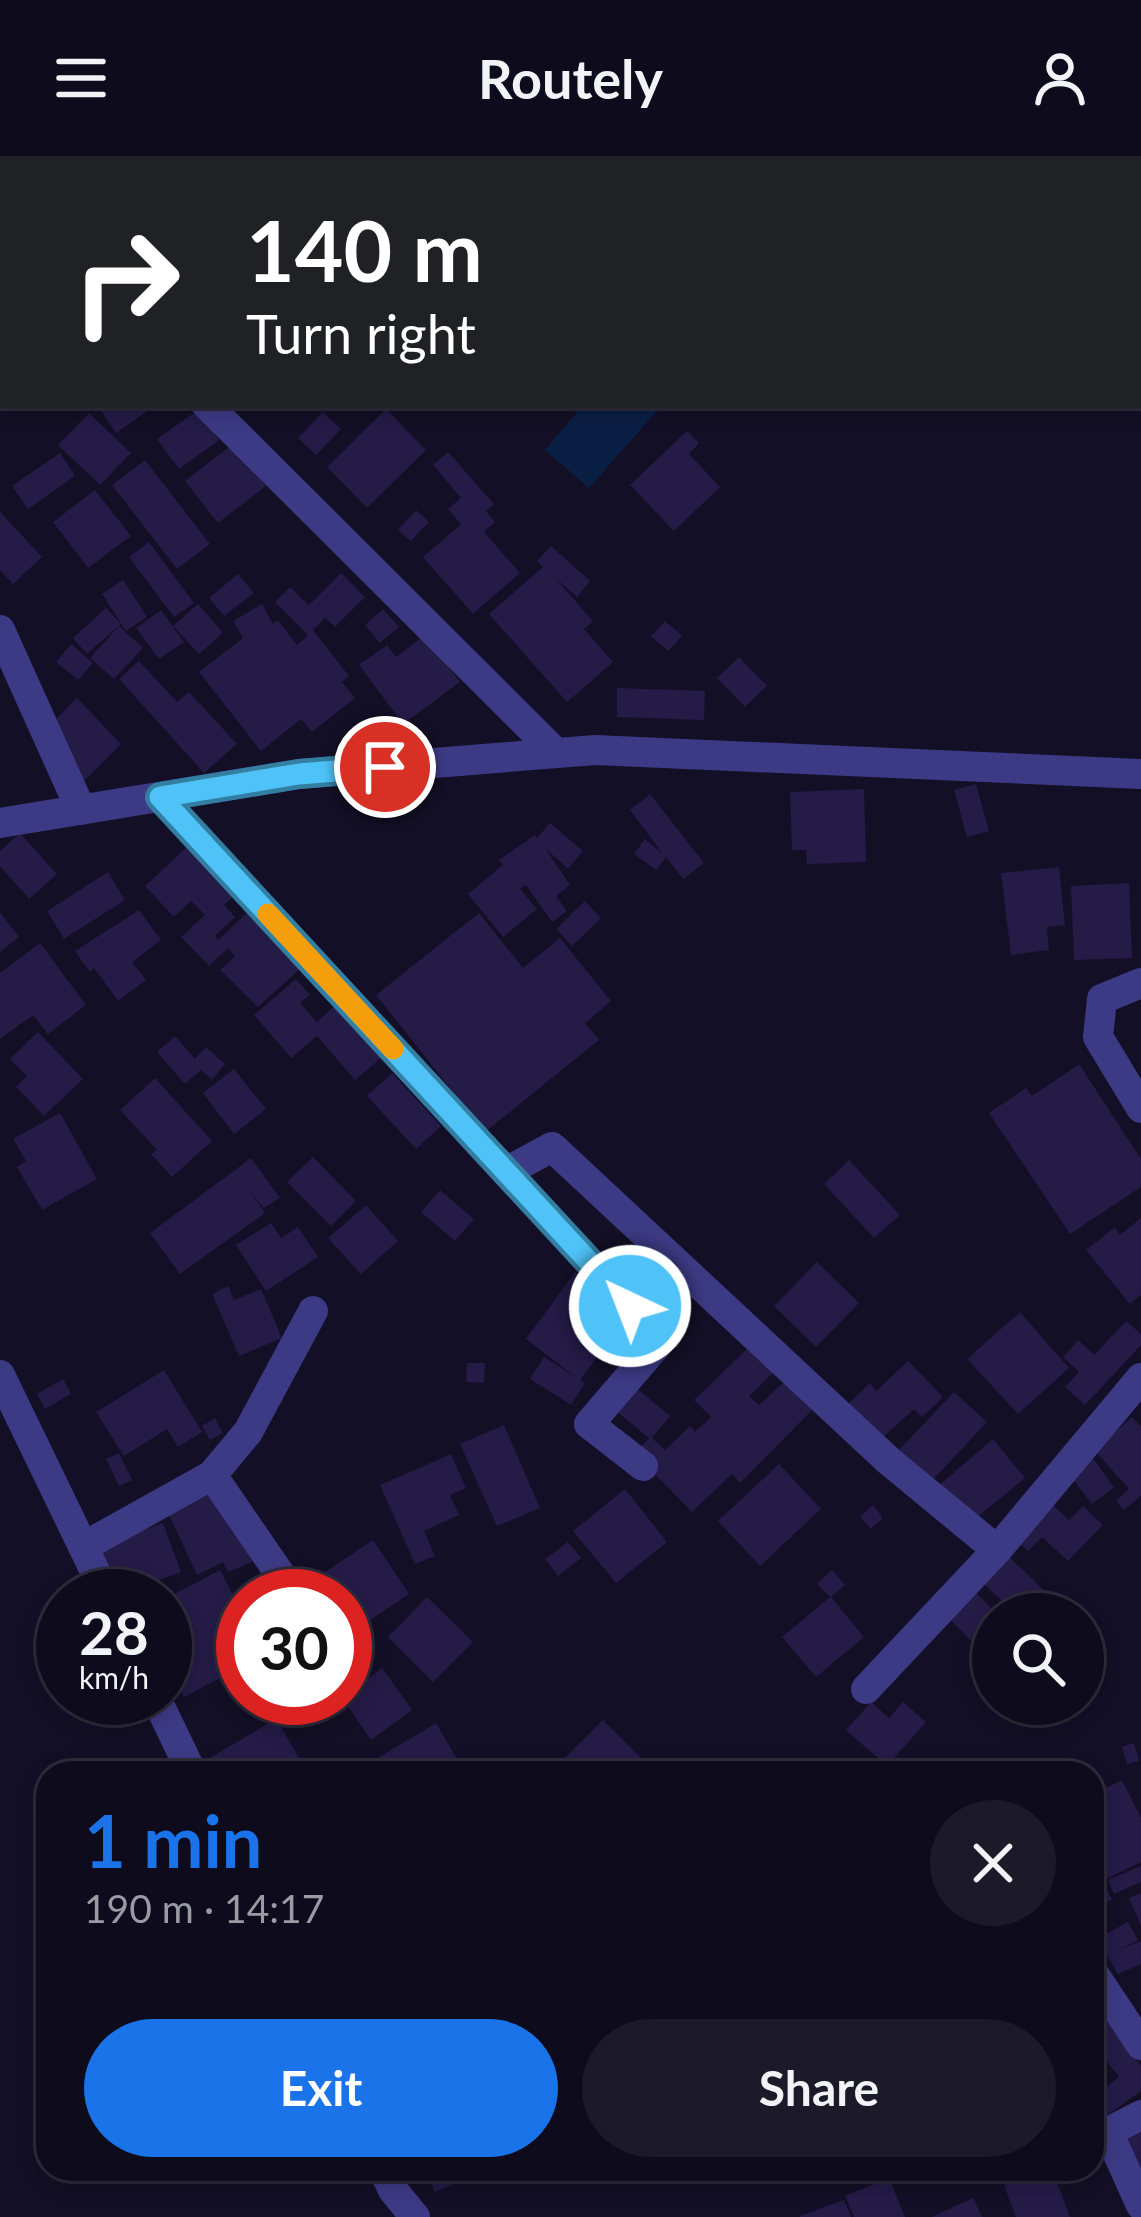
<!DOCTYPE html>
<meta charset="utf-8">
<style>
body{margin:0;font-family:Lato,sans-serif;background:#1c1929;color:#f1f3f6;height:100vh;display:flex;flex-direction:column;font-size:45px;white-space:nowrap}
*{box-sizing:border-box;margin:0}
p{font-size:39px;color:#9b9ba3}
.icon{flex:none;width:66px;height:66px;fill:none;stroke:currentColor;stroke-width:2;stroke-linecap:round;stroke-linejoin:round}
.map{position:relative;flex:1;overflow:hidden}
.drawer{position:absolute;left:36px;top:1605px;width:1068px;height:420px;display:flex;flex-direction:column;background:#0e0b1c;border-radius:36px;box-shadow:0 6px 18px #0003,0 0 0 3px #2e2b3b}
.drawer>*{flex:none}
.guide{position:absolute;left:0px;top:0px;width:1143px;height:252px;box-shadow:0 6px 18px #0003,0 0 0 3px #2e2b3b;background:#202124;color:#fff;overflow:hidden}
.controls{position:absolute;left:972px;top:1437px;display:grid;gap:24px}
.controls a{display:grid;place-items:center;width:132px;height:132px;border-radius:50%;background:#0e0b1c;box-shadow:0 6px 18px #0003,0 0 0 3px #2e2b3b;font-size:60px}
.speed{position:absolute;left:36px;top:1413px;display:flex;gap:24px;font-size:60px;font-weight:700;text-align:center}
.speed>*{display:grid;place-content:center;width:156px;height:156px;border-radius:50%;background:#0e0b1c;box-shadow:0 6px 18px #0003,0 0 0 3px #2e2b3b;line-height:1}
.speed small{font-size:30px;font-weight:400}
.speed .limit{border:18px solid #d22;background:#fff;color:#111}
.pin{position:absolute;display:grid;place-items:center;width:102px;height:102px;color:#fff;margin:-51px;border:6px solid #fff;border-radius:50%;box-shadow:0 3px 12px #0007}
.me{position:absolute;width:132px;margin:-66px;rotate:317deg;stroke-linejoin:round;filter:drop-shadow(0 0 9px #0008)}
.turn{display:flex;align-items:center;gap:42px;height:252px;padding:0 48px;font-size:54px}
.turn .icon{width:156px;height:156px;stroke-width:2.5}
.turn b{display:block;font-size:84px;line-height:102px}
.round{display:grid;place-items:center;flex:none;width:126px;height:126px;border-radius:63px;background:#1c1929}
.summary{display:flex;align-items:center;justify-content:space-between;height:204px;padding:0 48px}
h1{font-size:72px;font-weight:700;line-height:90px;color:#1a73e8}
.button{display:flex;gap:24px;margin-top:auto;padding:24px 48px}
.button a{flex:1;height:138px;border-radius:72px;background:#1a73e8;color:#fff;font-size:48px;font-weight:700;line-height:138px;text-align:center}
.button a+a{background:#1c1929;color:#f1f3f6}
header{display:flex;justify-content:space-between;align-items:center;height:156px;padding:0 48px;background:#0e0b1c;font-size:54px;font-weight:700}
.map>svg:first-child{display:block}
</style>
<header><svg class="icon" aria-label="menu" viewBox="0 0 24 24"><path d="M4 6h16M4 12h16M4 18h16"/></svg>Routely<svg class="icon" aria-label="person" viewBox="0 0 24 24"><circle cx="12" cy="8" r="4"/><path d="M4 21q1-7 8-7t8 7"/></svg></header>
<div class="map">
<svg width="1141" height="2061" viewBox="0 0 1141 2061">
<rect width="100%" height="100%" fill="#130f26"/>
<!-- water -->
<path fill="#0a1f44" d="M 583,249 L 662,249 L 589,332 L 545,294 Z"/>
<!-- building -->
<path fill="#241b47" d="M 97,249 L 147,249 L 150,253 L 116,277 Z
M 386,253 L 426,294 L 367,352 L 327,311 Z
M 198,254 L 219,284 L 179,313 L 157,283 Z
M 323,256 L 341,273 L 316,299 L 298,282 Z
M 89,257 L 131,297 L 100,329 L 58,289 Z
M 687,275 L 699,287 L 689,298 L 720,331 L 674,375 L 630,329 Z
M 233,288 L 266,330 L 218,367 L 185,325 Z
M 448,296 L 494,348 L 486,355 L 495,366 L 484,376 L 520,417 L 473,458 L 423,401 L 461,368 L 448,353 L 461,342 L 433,309 Z
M 60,297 L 75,320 L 28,353 L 12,330 Z
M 145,304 L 210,388 L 177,413 L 112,329 Z
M 95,334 L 131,380 L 88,412 L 53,366 Z
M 416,354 L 429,366 L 411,385 L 398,374 Z
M 0,356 L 42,401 L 13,428 L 0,414 Z
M 149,386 L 194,447 L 174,461 L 129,401 Z
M 551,390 L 590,425 L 577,441 L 555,422 L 593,465 L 584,473 L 613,506 L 567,546 L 489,458 L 543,411 L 537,405 Z
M 341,417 L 365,441 L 335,471 L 325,462 L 313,474 L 349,520 L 342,526 L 355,542 L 312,576 L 301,563 L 261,595 L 199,516 L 243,482 L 233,465 L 262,448 L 273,468 L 278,464 L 297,489 L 308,479 L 275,446 L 290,431 L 309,449 Z
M 238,418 L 254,437 L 224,460 L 209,442 Z
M 123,424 L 147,461 L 126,475 L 102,438 Z
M 198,448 L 223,477 L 199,498 L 173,470 Z
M 106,452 L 121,468 L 87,498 L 73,482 Z
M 383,453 L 399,471 L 380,487 L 365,469 Z
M 161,454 L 184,486 L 159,503 L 136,472 Z
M 665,465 L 682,480 L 668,495 L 651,480 Z
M 119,470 L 143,492 L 114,523 L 90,502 Z
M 425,479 L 460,526 L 403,568 L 359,509 L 387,489 L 396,501 Z
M 71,488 L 93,507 L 78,524 L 56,506 Z
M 739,501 L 767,530 L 745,551 L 717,522 Z
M 139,505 L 177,546 L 189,536 L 237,588 L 204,617 L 119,523 Z
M 617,532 L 705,535 L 704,564 L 617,561 Z
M 77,542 L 121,588 L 84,625 L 39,580 Z
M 976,628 L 989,675 L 967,681 L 954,634 Z
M 864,633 L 866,706 L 807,708 L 806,694 L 792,694 L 790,636 Z
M 650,638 L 704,707 L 683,723 L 666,701 L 656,714 L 634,698 L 645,683 L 663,698 L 630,654 Z
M 550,667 L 583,695 L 568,713 L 545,692 L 570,729 L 556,740 L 567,755 L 552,766 L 526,729 L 520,733 L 537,753 L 503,781 L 468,738 L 503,709 L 499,704 L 535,679 L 537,682 Z
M 20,677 L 57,718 L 29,743 L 0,710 L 0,695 Z
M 190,688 L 236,738 L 224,749 L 235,761 L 215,780 L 218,784 L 249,755 L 302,811 L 258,851 L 220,814 L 235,800 L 228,792 L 209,810 L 181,781 L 205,759 L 191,745 L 174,761 L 145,730 Z
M 1059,711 L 1065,769 L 1047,771 L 1049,794 L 1011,799 L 1001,717 Z
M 108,716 L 125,744 L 64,783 L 47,755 Z
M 1129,727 L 1132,802 L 1074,804 L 1071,730 Z
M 585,745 L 601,762 L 572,790 L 556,773 Z
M 139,754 L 161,784 L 132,806 L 146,824 L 118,845 L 94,812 L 90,816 L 75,795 Z
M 0,756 L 19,781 L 0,796 Z
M 479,757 L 523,812 L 560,782 L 611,845 L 585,867 L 599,884 L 485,976 L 376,839 Z
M 40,787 L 86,849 L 48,878 L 33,859 L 0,883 L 0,817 Z
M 296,823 L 310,839 L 300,847 L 317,866 L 335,849 L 381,902 L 355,924 L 317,880 L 291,902 L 254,859 Z
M 38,876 L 83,923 L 44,960 L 16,931 L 27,920 L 10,903 Z
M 175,880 L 195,903 L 206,891 L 225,908 L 212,924 L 201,914 L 185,928 L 157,896 Z
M 1079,908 L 1141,1003 L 1141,1031 L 1070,1078 L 989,957 L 1026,932 L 1032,940 Z
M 234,913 L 266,953 L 234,978 L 203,937 Z
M 392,917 L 441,970 L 416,993 L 367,940 Z
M 155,922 L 212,985 L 172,1021 L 151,998 L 157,994 L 120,954 Z
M 60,957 L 97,1023 L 42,1054 L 17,1011 L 26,1005 L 13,983 Z
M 313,1001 L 356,1045 L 331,1070 L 287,1026 Z
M 251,1002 L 280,1042 L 264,1052 L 251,1037 L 265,1057 L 180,1118 L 150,1077 Z
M 849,1004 L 900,1059 L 874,1082 L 824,1028 Z
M 440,1034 L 474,1063 L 455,1085 L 421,1056 Z
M 366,1049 L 398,1085 L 361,1118 L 328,1082 Z
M 1141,1062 L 1141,1139 L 1130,1148 L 1086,1094 L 1115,1071 L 1120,1079 Z
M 271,1067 L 281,1082 L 298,1071 L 318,1101 L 266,1135 L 236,1089 Z
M 817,1106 L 859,1147 L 816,1191 L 774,1150 Z
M 575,1116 L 630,1157 L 580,1224 L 585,1227 L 571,1249 L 530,1223 L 544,1201 L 576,1221 L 526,1183 Z
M 228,1130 L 234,1144 L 261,1133 L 282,1182 L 239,1200 L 212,1138 Z
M 1020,1156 L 1069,1212 L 1018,1258 L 967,1203 Z
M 1126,1165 L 1141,1178 L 1141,1189 L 1085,1249 L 1065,1231 L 1079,1216 L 1063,1201 L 1078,1184 L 1094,1199 Z
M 750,1190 L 775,1215 L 749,1240 L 759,1249 L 785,1225 L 813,1253 L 740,1327 L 732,1318 L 692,1356 L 647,1310 L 640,1292 L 649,1282 L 610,1250 L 629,1226 L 670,1260 L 652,1282 L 665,1294 L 690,1270 L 695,1276 L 711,1261 L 694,1244 Z
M 908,1205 L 943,1241 L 922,1261 L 914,1253 L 881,1283 L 848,1248 L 870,1227 L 876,1235 Z
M 467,1207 L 485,1207 L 484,1227 L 466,1226 Z
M 164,1214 L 202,1276 L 178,1291 L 167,1273 L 124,1300 L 96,1256 Z
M 63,1223 L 71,1238 L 45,1253 L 37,1238 Z
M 954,1236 L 987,1266 L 929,1328 L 896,1297 Z
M 1132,1261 L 1141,1271 L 1141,1340 L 1124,1354 L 1116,1345 L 1129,1333 L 1094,1294 Z
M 215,1262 L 223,1277 L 210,1284 L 202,1270 Z
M 504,1269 L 540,1352 L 497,1370 L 460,1288 Z
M 993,1283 L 1025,1322 L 969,1368 L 937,1331 Z
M 119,1297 L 132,1324 L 119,1330 L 106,1303 Z
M 451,1298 L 466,1332 L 450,1339 L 459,1359 L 424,1375 L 435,1400 L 415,1408 L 380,1329 Z
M 1092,1301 L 1114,1332 L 1092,1348 L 1069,1318 Z
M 779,1308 L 821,1353 L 760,1410 L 718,1365 Z
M 214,1325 L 252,1406 L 228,1416 L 223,1406 L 197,1419 L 164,1348 Z
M 625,1333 L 667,1386 L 616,1427 L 573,1375 Z
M 1051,1347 L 1069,1364 L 1083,1350 L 1103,1369 L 1068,1405 L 1042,1381 L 1028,1395 L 1016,1384 Z
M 873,1349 L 883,1362 L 871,1373 L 860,1361 Z
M 163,1367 L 181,1416 L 114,1440 L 96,1392 Z
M 373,1384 L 409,1438 L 345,1481 L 345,1440 L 315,1440 L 307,1428 Z
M 568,1386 L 581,1402 L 558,1420 L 545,1403 Z
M 1007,1399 L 1045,1435 L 1022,1458 L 1015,1458 L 982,1426 Z
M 220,1414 L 243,1458 L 243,1491 L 236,1494 L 243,1510 L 184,1541 L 165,1505 L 165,1443 Z
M 832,1414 L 845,1429 L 831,1441 L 864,1481 L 816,1521 L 782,1481 L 830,1441 L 817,1428 Z
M 974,1435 L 997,1458 L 993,1458 L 993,1469 L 974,1488 L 948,1461 Z
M 427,1441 L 473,1486 L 433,1526 L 388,1481 Z
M 382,1512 L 412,1554 L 371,1584 L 342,1542 Z
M 1083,1514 L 1096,1531 L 1083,1541 Z
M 296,1542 L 327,1542 L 304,1556 Z
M 871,1546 L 889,1562 L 903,1546 L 926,1566 L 887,1610 L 846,1574 Z
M 1037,1548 L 1074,1548 L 1050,1566 Z
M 276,1563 L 308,1617 L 203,1617 L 198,1609 Z
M 603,1564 L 641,1602 L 625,1617 L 550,1617 Z
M 436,1567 L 463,1613 L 456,1617 L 387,1617 L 378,1602 Z
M 1134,1587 L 1139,1605 L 1127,1608 L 1122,1591 Z
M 1074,1602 L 1082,1617 L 1045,1617 Z
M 1122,1624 L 1141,1662 L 1141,1706 L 1096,1728 L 1103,1726 L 1112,1743 L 1092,1754 L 1092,1639 Z
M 1141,1710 L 1141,1726 L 1114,1738 L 1108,1724 Z
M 1141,1737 L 1141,1770 L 1129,1742 Z
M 1128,1766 L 1138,1784 L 1120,1793 L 1141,1785 L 1141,1808 L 1118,1818 L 1097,1783 Z
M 1092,1824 L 1108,1865 L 1141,1910 L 1141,1935 L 1098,1966 L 1092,1958 L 1092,1942 L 1119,1921 L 1096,1891 L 1092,1894 Z
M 1141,1964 L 1141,2032 L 1116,1975 Z
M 425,2013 L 486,2013 L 435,2036 Z
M 1045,2013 L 1052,2013 L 1070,2061 L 1016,2061 L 1004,2029 Z
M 889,2022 L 905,2061 L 854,2061 L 845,2040 Z
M 973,2042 L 982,2061 L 932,2061 Z
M 844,2044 L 851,2061 L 800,2061 L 800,2060 Z"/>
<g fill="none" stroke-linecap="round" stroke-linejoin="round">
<!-- minor -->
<path stroke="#3d3a85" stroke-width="30" d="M 413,3 L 418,0
M 0,153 L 3,151
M 207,249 L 556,597
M 0,474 L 81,654
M 160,641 L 661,1184 L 589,1268 L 643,1310
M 0,667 L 299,618 L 595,594 L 1141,618
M 1141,827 L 1102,843 L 1098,881 L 1141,952
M 506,1016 L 552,991 L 889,1305 L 997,1394 L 866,1533
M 0,1219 L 107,1440
M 212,1319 L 248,1276 L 313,1155
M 83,1391 L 212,1319 L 295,1440
M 997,1394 L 1141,1222
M 345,1513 L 348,1518
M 156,1542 L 192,1617
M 1092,1815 L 1141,1889
M 1141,1959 L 1108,1976 L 1141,2049
M 383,2013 L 393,2034 L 415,2061"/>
</g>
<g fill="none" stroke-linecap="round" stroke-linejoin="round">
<!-- route casing -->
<g stroke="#337fa1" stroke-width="30">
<path id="route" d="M 385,611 L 299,618 L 160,641 L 630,1150"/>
</g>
<!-- route -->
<use href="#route" stroke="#4fc3f7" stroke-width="21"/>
<!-- slow -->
<path stroke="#f59e0b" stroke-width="21" d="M 268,758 L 393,893"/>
</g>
</svg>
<div class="controls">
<a><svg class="icon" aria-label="search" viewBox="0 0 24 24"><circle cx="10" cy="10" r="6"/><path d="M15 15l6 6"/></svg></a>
</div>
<div class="speed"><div>28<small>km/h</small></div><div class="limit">30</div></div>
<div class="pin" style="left:385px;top:611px;background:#d93025"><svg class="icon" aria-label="arrive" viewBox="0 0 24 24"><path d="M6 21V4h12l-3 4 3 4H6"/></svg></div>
<svg class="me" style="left:630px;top:1150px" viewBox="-20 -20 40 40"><circle r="17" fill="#4fc3f7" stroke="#fff" stroke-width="3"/><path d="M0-11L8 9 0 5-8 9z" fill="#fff"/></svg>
<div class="guide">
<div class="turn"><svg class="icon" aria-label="right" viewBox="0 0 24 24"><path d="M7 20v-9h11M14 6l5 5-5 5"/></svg><div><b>140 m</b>Turn right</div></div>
</div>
<section class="drawer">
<div class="summary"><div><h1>1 min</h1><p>190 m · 14:17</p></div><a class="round"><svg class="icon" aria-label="close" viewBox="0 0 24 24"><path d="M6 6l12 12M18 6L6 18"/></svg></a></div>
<div class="button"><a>Exit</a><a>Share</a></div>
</section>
</div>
